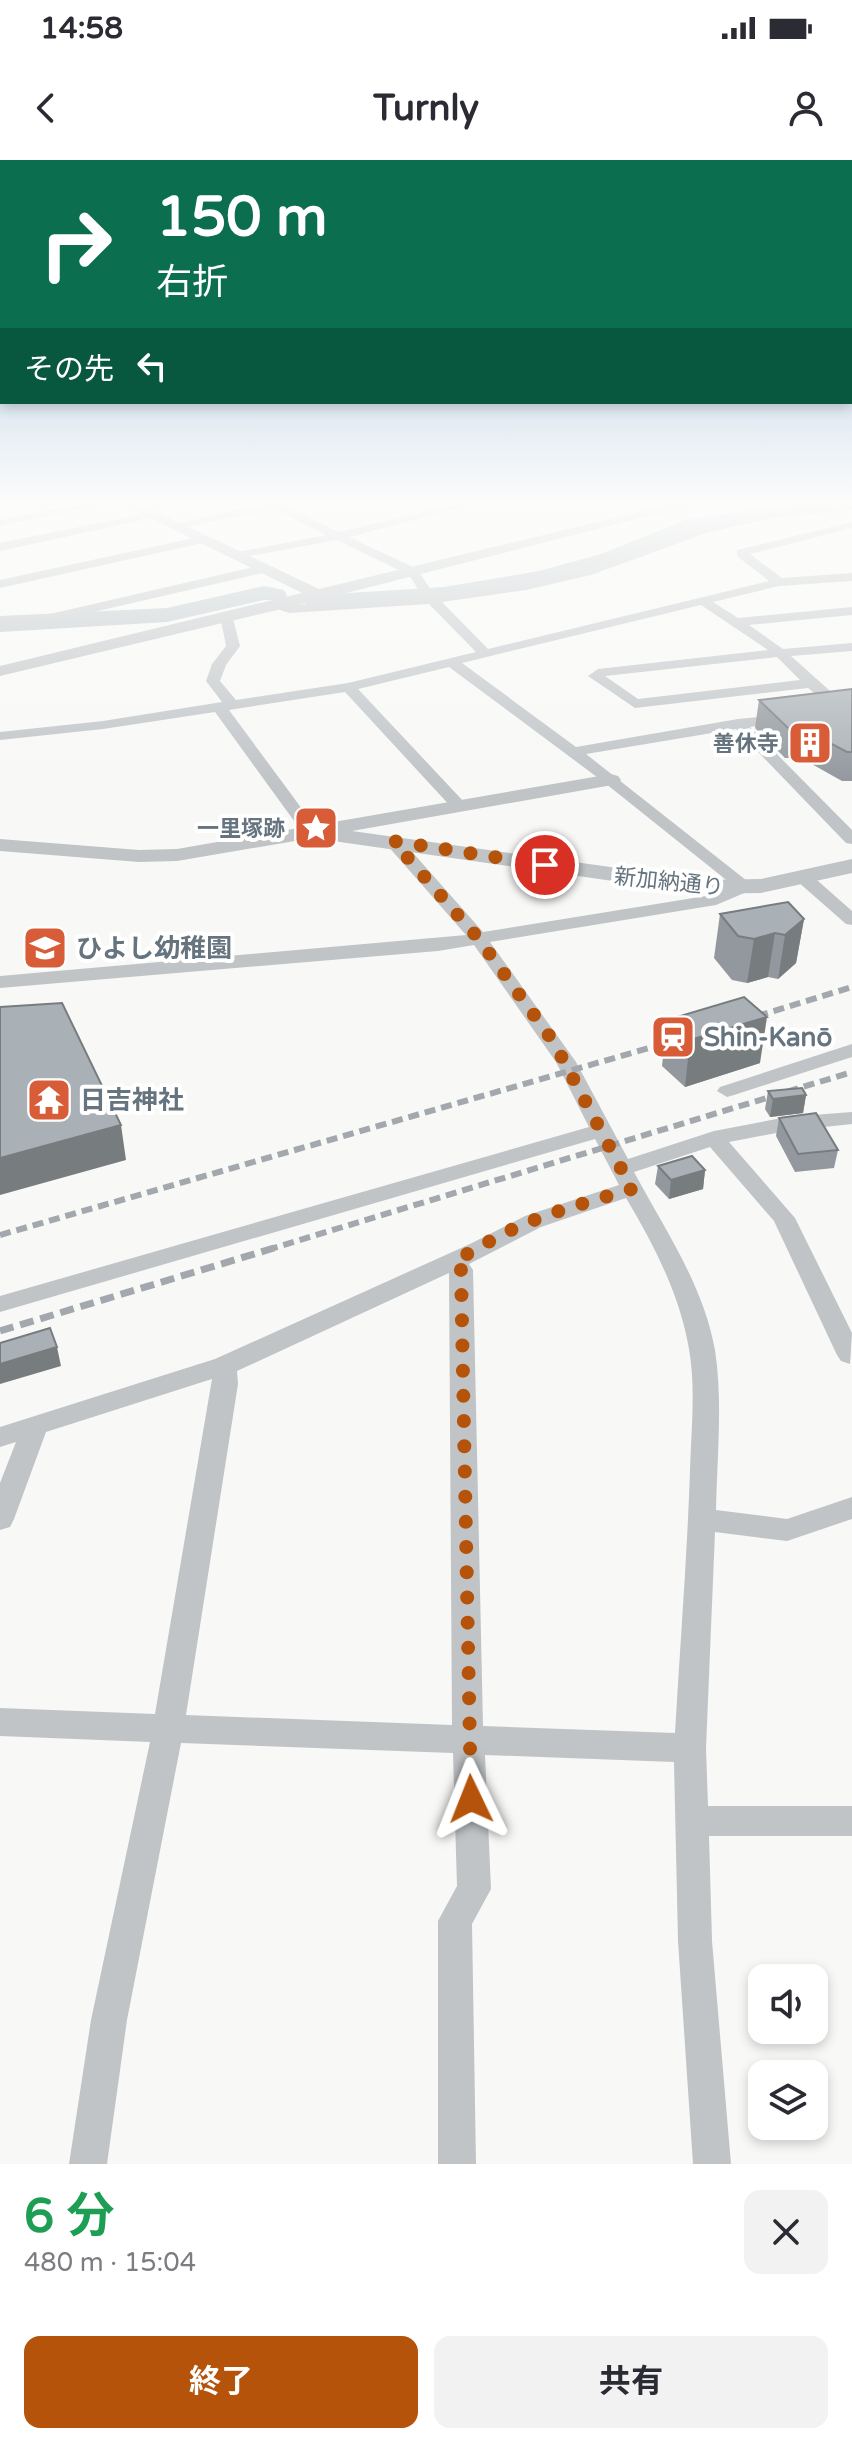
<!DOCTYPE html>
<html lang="ja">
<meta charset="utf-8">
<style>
body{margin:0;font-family:"Varela Round","Noto Sans JP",sans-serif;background:#f2f2f3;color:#2b2b33;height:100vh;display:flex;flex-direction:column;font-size:30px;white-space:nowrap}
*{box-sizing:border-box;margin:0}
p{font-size:26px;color:#7c7c81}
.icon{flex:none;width:44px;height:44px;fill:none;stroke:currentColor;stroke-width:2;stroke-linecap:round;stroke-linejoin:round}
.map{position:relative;height:2004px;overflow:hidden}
.drawer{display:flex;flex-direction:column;background:#fff;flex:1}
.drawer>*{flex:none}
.banner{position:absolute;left:0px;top:0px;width:852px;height:244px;box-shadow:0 4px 12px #0003;background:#0b6e4f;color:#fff;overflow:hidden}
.buttons{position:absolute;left:748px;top:1804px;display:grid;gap:16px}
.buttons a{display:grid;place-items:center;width:80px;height:80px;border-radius:16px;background:#fff;box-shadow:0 4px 12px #0003;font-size:40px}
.pin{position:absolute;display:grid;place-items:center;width:68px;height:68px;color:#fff;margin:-34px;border:4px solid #fff;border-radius:50%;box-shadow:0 2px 8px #0007}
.me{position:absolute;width:88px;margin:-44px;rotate:358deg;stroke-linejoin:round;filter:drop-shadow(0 0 6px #0008)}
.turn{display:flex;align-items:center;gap:28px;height:168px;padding:0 24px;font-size:36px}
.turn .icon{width:104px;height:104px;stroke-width:2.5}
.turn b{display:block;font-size:56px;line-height:68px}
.then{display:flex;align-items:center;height:76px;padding:0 24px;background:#0003;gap:16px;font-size:30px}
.round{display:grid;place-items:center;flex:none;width:84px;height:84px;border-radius:16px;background:#f2f2f3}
.headline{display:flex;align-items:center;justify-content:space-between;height:136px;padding:0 24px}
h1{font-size:48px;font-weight:700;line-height:60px;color:#1e9e55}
.action{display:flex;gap:16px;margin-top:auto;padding:16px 24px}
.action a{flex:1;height:92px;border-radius:16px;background:#b45309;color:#fff;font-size:32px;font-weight:700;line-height:92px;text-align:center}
.action a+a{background:#f2f2f3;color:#2b2b33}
.status{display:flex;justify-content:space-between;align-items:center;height:56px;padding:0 40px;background:#fff;direction:ltr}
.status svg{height:22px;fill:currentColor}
header{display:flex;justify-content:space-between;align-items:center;height:104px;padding:0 24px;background:#fff;font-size:36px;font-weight:700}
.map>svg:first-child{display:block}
</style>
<div class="status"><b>14:58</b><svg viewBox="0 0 49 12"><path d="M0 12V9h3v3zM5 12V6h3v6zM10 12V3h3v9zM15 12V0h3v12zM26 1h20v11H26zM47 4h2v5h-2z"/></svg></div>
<header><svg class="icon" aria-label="back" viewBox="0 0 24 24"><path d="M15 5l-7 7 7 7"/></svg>Turnly<svg class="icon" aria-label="person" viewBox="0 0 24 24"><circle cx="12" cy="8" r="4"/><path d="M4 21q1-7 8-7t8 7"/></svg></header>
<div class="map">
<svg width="852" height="2004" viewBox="0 0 852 2004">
<rect width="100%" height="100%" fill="#f8f8f6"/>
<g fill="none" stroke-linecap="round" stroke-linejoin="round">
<!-- river -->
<path fill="#bcc5ca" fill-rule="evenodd" d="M 796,343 L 852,343 L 852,349 L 760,359 L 699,371 L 617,404 L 541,425 L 444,441 L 317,449 L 308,447 L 305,442 L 308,437 L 317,435 L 444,427 L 539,411 L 601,394 L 686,360 Z
M 264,426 L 284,430 L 287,435 L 284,440 L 264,440 L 167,462 L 0,472 L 0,456 L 167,448 Z"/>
<!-- minor -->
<path fill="#c0c4c7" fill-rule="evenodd" d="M 87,343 L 108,343 L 0,366 L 0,360 Z
M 265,343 L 289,343 L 287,347 L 339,372 L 461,343 L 479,343 L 349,377 L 417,409 L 435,436 L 526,422 L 583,409 L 706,366 L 773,352 L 852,344 L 852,350 L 773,358 L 709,372 L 591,415 L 526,430 L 442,442 L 488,489 L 769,421 L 737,396 L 737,390 L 852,362 L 852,368 L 750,394 L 782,418 L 852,413 L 852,421 L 779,426 L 713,442 L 738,458 L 852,447 L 852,455 L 749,465 L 783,489 L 852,483 L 852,491 L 791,496 L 848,547 L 848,553 L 838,553 L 808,528 L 635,548 L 588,516 L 598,509 L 768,490 L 701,445 L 462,503 L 576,587 L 738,559 L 789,554 L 789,560 L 750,567 L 852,670 L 852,684 L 846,683 L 736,569 L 586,594 L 756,728 L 716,745 L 490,782 L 576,902 L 628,999 L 714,971 L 787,957 L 852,952 L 852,964 L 787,971 L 729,982 L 795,1058 L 852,1173 L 850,1204 L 841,1201 L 837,1195 L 774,1061 L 710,987 L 634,1012 C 665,1070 703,1124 715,1190 C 723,1242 717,1298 716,1350 L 787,1359 L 852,1337 L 852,1359 L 787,1381 L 715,1372 L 706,1588 L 708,1646 L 852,1646 L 852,1676 L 709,1676 L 712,1781 L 731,2004 L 693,2004 L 678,1781 L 674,1602 L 485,1595 L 491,1729 L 472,1764 L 476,2004 L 438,2004 L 438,1761 L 457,1726 L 453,1593 L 181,1583 L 127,1860 L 107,2004 L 69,2004 L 91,1860 L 150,1582 L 0,1576 L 0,1548 L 155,1554 L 212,1219 L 46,1272 L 14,1359 L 10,1367 L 0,1370 L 0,1323 L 16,1282 L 0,1287 L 0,1267 L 215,1199 L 470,1084 L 525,1056 L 619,1025 L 595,979 L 0,1152 L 0,1136 L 589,967 L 556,902 L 474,785 L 438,791 L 0,828 L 0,816 L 466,775 L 387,685 L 385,681 L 393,676 L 399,677 L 483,772 L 712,735 L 735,727 L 605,623 L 449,507 L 358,529 L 465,643 L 465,649 L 453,649 L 345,532 L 229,550 L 319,672 L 311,677 L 305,676 L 215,552 L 103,569 L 0,580 L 0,572 L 103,561 L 222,542 L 206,521 L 212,504 L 226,486 L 220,455 L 226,451 L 232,455 L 240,486 L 226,505 L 220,521 L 236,540 L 348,523 L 476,492 L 429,444 L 289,453 L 269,446 L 268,443 L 274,439 L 290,445 L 423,437 L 409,415 L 337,380 L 233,399 L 233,393 L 326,375 L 274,349 L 175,369 L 169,366 ZM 777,497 L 800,520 L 638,539 L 605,516 ZM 626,1038 C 654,1085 680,1135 689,1189 C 696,1229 691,1272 690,1311 C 687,1399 680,1486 675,1573 L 483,1566 L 473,1110 L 469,1104 L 541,1067 ZM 449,1113 L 452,1565 L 186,1555 L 238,1224 L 237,1211 Z
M 153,352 L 159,355 L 157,357 L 0,391 L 0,383 Z
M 203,376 L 209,380 L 207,382 L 0,428 L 0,420 Z
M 263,405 L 269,409 L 267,412 L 50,462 L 0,465 L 0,457 L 50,454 Z
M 803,712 L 809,713 L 852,751 L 852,765 L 846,764 L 797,721 L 794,717 L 797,713 Z
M 852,884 L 852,897 L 734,935 L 727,937 L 717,931 L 720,927 Z"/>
<!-- tertiary -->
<path fill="#c0c4c7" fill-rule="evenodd" d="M 120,343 L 138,343 L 319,429 L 676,343 L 699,343 L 319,440 L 0,516 L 0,506 L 302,433 Z
M 611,614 L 618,616 L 621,620 L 618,624 L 352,671 L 704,720 L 761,719 L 852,699 L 852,713 L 761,733 L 704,734 L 340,682 L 333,680 L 330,675 L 177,701 L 139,702 L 0,691 L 0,679 L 139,690 L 177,689 Z"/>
<!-- rail-far1 -->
<path stroke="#a2a8ad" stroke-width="6" stroke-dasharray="11 6" stroke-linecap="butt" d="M 741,861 L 852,827
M 0,1075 L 687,877
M 267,1090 L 852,912"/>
<!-- rail -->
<path stroke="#a2a8ad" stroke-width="7" stroke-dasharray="14 7" stroke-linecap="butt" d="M 0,1171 L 274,1088"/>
</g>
<!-- wall -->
<path fill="#92989d" d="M 852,529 L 852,621 L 842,621 L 801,598 L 785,598 L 755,568 L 759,540 Z
M 720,754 L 804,759 L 796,803 L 778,819 L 768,817 L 747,823 L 732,820 L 714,798 Z
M 667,860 L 760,903 L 685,927 L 662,906 Z
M 768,931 L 806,935 L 803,953 L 770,957 L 765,949 Z
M 779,958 L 838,990 L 834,1008 L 795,1012 L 776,976 Z
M 658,1006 L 705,1010 L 703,1029 L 669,1039 L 655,1024 Z"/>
<!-- shaded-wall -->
<path fill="#777c7f" d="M 804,759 L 796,803 L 778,819 L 785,775 Z
M 775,773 L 768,817 L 747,823 L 754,779 Z
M 767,857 L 760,903 L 685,927 L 690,880 Z
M 806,935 L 803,953 L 770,957 L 773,939 Z
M 121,965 L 126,1000 L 0,1035 L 0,998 Z
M 705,1010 L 703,1029 L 669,1039 L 671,1020 Z
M 57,1187 L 61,1206 L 0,1224 L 0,1204 Z"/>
<!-- building -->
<path fill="#aab1b6" stroke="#777c7f" stroke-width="2" d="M 852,529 L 852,592 L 847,592 L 805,570 L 789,569 L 759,540 Z
M 788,742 L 804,759 L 785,775 L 775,773 L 754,779 L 738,776 L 720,754 Z
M 744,837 L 767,857 L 690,880 L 667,860 Z
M 62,843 L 121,965 L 0,998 L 0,847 Z
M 802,928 L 806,935 L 773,939 L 768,931 Z
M 816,953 L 838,990 L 798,994 L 779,958 Z
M 692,996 L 705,1010 L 671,1020 L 658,1006 Z
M 50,1168 L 57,1187 L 0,1204 L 0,1183 Z"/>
<!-- sky -->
<linearGradient id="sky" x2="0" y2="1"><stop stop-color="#96bbdc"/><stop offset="0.55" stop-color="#fcfcfb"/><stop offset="1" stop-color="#fcfcfb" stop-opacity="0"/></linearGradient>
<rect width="852" height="623" fill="url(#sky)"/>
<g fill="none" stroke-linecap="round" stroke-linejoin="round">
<!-- route -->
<path stroke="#b45309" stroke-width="14" stroke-dasharray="0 25.2" d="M 471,1639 L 461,1110 L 455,1100 C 473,1092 487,1082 505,1073 C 545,1053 589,1042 632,1029 L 553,881 L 478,778 L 393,681 L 545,705"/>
</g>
<!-- icons -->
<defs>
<g id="building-square" transform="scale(2.3)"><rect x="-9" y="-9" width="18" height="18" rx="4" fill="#d75c37" stroke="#fff"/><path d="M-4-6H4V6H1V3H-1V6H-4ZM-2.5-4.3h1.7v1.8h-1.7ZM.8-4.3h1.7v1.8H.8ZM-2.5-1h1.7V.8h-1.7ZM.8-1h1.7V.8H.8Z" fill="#fff"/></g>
<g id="sight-square" transform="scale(2.3)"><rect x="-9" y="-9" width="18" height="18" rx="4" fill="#d75c37" stroke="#fff"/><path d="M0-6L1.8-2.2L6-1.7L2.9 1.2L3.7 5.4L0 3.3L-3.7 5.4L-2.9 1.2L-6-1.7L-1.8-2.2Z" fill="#fff"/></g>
<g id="school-square" transform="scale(2.3)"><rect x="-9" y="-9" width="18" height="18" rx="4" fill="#d75c37" stroke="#fff"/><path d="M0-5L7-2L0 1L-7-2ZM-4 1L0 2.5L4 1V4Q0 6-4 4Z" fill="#fff"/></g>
<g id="station-square" transform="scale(2.3)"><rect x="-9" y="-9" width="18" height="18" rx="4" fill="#d75c37" stroke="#fff"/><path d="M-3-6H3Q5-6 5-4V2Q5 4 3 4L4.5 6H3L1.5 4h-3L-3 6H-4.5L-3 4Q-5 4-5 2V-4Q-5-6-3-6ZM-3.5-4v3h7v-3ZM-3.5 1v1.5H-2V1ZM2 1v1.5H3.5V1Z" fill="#fff"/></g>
<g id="temple-square" transform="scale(2.3)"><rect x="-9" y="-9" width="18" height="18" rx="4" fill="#d75c37" stroke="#fff"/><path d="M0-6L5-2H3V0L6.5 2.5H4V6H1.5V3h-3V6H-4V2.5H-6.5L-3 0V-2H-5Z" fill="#fff"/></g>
</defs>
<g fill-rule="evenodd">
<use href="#building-square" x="810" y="583"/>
<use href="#sight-square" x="316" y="668"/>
<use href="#school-square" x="45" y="788"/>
<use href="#station-square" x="673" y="877"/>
<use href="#temple-square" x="49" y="940"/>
</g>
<g text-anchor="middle" stroke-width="8" stroke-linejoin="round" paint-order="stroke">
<!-- far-poi labels -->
<g font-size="22" font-weight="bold" fill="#66747f" stroke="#fff" text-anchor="end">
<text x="779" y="591">善休寺</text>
<text x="285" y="676">一里塚跡</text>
</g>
<!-- far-street labels -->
<g font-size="22" fill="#66747f" stroke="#fff">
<text transform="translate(669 721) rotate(6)" y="8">新加納通り</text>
</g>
<!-- poi labels -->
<g font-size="26" font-weight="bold" fill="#66747f" stroke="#fff" text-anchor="start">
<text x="76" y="797">ひよし幼稚園</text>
<text x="704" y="886">Shin-Kanō</text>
<text x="80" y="949">日吉神社</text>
</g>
</g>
</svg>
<div class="buttons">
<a><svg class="icon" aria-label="sound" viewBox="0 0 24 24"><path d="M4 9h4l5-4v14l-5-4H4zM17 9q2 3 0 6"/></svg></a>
<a><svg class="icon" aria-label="layers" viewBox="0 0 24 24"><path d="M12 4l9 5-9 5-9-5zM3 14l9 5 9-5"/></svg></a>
</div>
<div class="pin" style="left:545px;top:705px;background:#d93025"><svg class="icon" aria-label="arrive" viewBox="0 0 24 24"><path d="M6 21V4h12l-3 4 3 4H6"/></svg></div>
<svg class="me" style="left:471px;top:1639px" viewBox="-20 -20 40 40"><path d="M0-17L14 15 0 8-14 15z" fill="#b45309" stroke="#fff" stroke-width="4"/></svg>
<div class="banner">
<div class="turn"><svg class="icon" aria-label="right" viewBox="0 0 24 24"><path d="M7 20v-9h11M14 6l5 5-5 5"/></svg><div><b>150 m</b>右折</div></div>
<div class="then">その先<svg class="icon" aria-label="left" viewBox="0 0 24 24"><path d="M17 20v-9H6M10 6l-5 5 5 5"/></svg></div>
</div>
</div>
<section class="drawer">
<div class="headline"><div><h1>6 分</h1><p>480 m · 15:04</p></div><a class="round"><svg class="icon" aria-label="close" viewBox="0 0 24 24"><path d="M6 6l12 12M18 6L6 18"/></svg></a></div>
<div class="action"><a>終了</a><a>共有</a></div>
</section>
